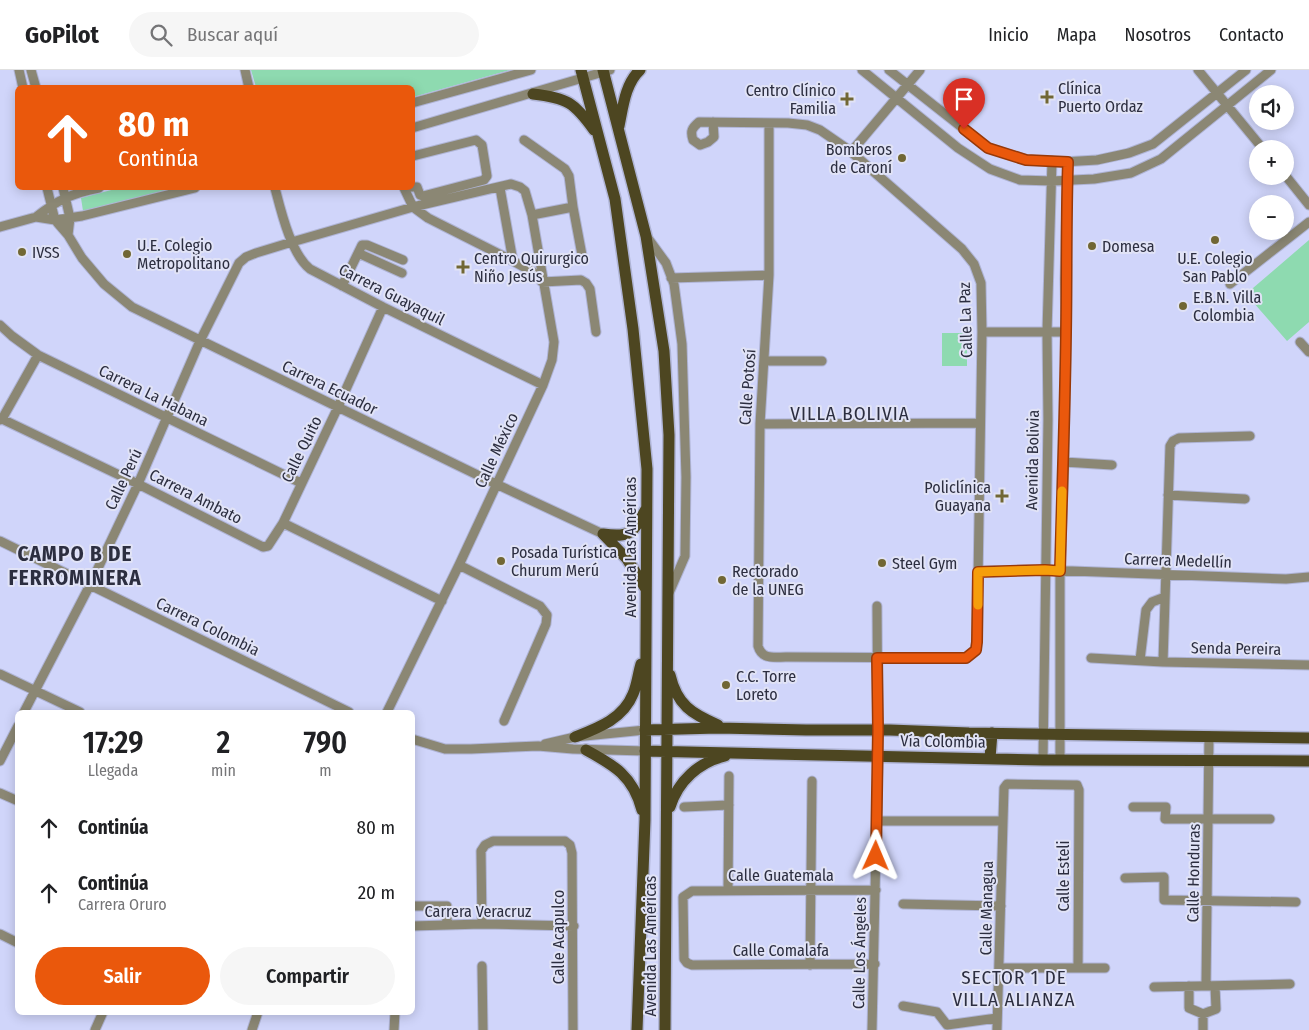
<!DOCTYPE html>
<html lang="es">
<meta charset="utf-8">
<style>
body{margin:0;font-family:"Fira Sans Condensed",sans-serif;background:#f6f6f6;color:#202124;height:100vh;display:flex;flex-direction:column;font-size:19px;white-space:nowrap}
*{box-sizing:border-box;margin:0}
p{font-size:16px;color:#757577}
.icon{flex:none;width:28px;height:28px;fill:none;stroke:currentColor;stroke-width:2;stroke-linecap:round;stroke-linejoin:round}
.map{position:relative;flex:1;overflow:hidden}
.panel{position:absolute;left:15px;top:640px;width:400px;height:305px;display:flex;flex-direction:column;background:#fff;border-radius:8px;box-shadow:0 2px 12px #0003}
.panel>*{flex:none}
.hud{position:absolute;left:15px;top:15px;width:400px;height:105px;border-radius:8px;box-shadow:0 2px 12px #0003;background:#ea580c;color:#fff;overflow:hidden}
.controls{position:absolute;left:1249px;top:15px;display:grid;gap:10px}
.controls a{display:grid;place-items:center;width:45px;height:45px;border-radius:50%;background:#fff;box-shadow:0 2px 12px #0003;font-size:25px}
.pin{position:absolute;display:grid;place-items:center;width:42px;height:42px;color:#fff;margin:-51px -21px;border-radius:50% 50% 50% 0;rotate:-45deg;box-shadow:0 0 5px #0007}
.pin .icon{rotate:45deg}
.me{position:absolute;width:55px;margin:-28px;rotate:1deg;stroke-linejoin:round;filter:drop-shadow(0 0 4px #0008)}
.turn{display:flex;align-items:center;gap:18px;height:105px;padding:0 20px;font-size:22px}
.turn .icon{width:65px;height:65px;stroke-width:2.5}
.turn b{display:block;font-size:35px;line-height:42px}
.eta{display:flex;justify-content:space-evenly;align-items:center;height:85px;text-align:center}
.eta b{font-size:30px;font-weight:600;line-height:35px}
.action{display:flex;gap:10px;margin-top:auto;padding:10px 20px}
.action a{flex:1;height:58px;border-radius:30px;background:#ea580c;color:#fff;font-size:20px;font-weight:600;line-height:58px;text-align:center}
.action a+a{background:#f6f6f6;color:#202124}
ul{padding:0;list-style:none}
li{display:flex;align-items:center;gap:15px;height:65px;padding:0 20px}
li div{flex:1}
li b{display:block;font-size:19px}
li em{font-style:normal}
header{display:flex;align-items:center;gap:30px;box-sizing:border-box;height:70px;padding:0 25px;background:#fff;border-bottom:1px solid #e0e0e0}
header strong{font-size:24px}
nav{display:flex;gap:28px;margin-inline-start:auto;font-size:18px}
.search{width:350px;height:45px;background:#f6f6f6;display:flex;align-items:center;gap:12px;box-sizing:border-box;padding:0 18px;border-radius:28px;color:#757577;font-size:19px}
.map>svg:first-child{display:block}
</style>
<header>
<strong>GoPilot</strong>
<div class="search"><svg class="icon" aria-label="search" viewBox="0 0 24 24"><circle cx="10" cy="10" r="6"/><path d="M15 15l6 6"/></svg>Buscar aquí</div>
<nav><a>Inicio</a><a>Mapa</a><a>Nosotros</a><a>Contacto</a></nav>
</header>
<div class="map">
<svg width="1309" height="960" viewBox="0 0 1309 960">
<rect width="100%" height="100%" fill="#d0d5fa"/>
<!-- green -->
<path fill="#8edab0" d="M 251,0 L 510,0 L 413,27 L 412,18 L 256,17 Z
M 119,118 L 174,118 L 83,141 L 81,128 Z
M 1309,170 L 1309,252 L 1287,271 L 1246,224 Z
M 942,263 L 967,263 L 967,296 L 942,296 Z"/>
<g fill="none" stroke-linecap="round" stroke-linejoin="round">
<!-- minor casing -->
<g stroke="#afb4d5" stroke-width="11">
<path id="minor" d="M 19,0 L 23,18
M 31,0 L 36,18
M 245,0 L 249,18
M 862,0 L 958,78 L 990,99 L 1020,110 L 1052,111 L 1094,109 L 1131,103 L 1161,89 L 1271,0
M 889,0 L 988,78 L 1027,90 L 1062,92 L 1097,90 L 1129,83 L 1153,74 L 1246,0
M 1198,0 L 1263,79
M 412,33 L 531,0
M 713,52 L 714,67 L 708,72 L 700,75 L 693,70 C 690,61 692,58 699,52 L 788,53 L 807,55 L 820,60 L 849,80 L 962,179 L 974,194 L 981,213 L 982,262 L 977,572 L 975,580 L 966,588 L 786,587 C 774,587 762,590 758,576 L 760,354 L 769,205 L 769,54
M 412,58 L 610,0
M 524,70 L 565,99 L 569,106 L 573,137 L 532,145
M 851,82 L 920,0
M 1285,105 L 1309,135
M 412,117 L 417,117 L 420,125 L 423,126 L 484,110 L 487,106 L 482,75 L 476,70 L 413,86
M 47,118 L 55,150 L 68,165 L 82,188 L 104,214 L 132,237 L 496,414 L 603,464
M 63,118 L 70,148 L 68,165
M 275,118 C 281,141 291,184 310,199 L 383,237 L 543,315
M 404,118 L 413,137 L 428,148 L 513,191 L 533,202 L 542,212 L 581,210 L 586,213 L 590,219 L 596,262
M 500,118 L 513,191
M 573,137 L 582,185
M 36,147 C 57,130 73,123 99,118
M 0,157 L 36,147 L 55,150 L 82,146 L 195,118
M 647,167 L 666,193 L 674,214 L 682,274 L 686,407 L 685,486 L 669,523
M 358,183 L 402,203
M 671,208 L 769,205
M 1230,214 L 1309,152
M 342,216 L 362,175 L 367,175 L 403,190
M 0,255 L 12,266 L 38,285 L 301,413
M 982,262 L 1066,262
M 1300,272 L 1309,282
M 764,291 L 822,291
M 2,349 L 138,414 L 263,477 L 268,476 L 283,453 L 338,337 L 383,237
M 0,350 L 2,349 L 38,285
M 760,354 L 980,353
M 1064,392 L 1112,395
M 1168,425 L 1245,429
M 283,453 L 442,531
M 0,471 L 349,642
M 459,495 L 540,536 L 547,545 L 546,554 L 504,651
M 978,501 L 1045,500 L 1286,509 L 1309,507
M 1091,588 L 1163,592 L 1309,595
M 1140,590 L 1146,540 L 1152,532 L 1165,527
M 1163,592 L 1170,376 L 1173,371 L 1179,368 L 1250,366
M 0,604 L 80,642
M 24,642 L 90,515 L 138,414 L 200,271 L 239,193 L 246,187 L 256,183 L 292,172 L 413,137 L 511,114 L 520,117 L 525,121 L 532,145 L 554,272 L 552,290 L 543,315 L 459,495 L 387,642
M 412,669 L 445,679 L 471,679 L 538,676 L 573,679 L 645,681
M 545,674 L 575,667 L 645,660
M 1043,690 L 1048,350 L 1047,262 L 1052,91
M 1060,690 L 1060,501 L 1064,392 L 1066,262 L 1065,209 L 1068,92
M 0,691 L 18,656
M 0,723 L 18,731
M 684,737 L 729,735
M 1133,737 L 1166,737 L 1165,749 L 1270,749
M 877,751 L 1003,751
M 1125,808 L 1164,807 L 1164,830 L 1296,832
M 728,820 L 729,706
M 903,834 L 1001,836
M 412,836 L 447,836 L 447,855
M 482,854 L 481,781 L 485,775 L 493,771 L 565,771 L 570,775 L 572,783 L 573,960
M 412,856 L 482,854 L 574,856
M 0,864 L 18,873
M 875,894 L 692,895 L 687,893 L 684,889 L 683,827 L 692,821 L 876,820
M 810,895 L 812,711
M 482,896 L 483,960
M 999,898 L 1105,898
M 1189,916 L 1189,938 L 1203,944 L 1216,939 L 1215,916
M 1206,916 L 1209,666
M 1154,917 L 1290,914
M 903,936 L 937,942 L 947,955 L 997,948
M 1203,944 L 1203,960
M 95,960 L 103,942
M 252,960 L 258,942
M 394,960 L 395,942
M 872,960 L 878,686 L 877,536
M 997,960 L 1003,751 L 1004,718 L 1007,714 L 1073,715 L 1077,715 L 1079,720 L 1078,897"/>
</g>
<!-- major casing -->
<g stroke="#afb4d5" stroke-width="14">
<path id="major" d="M 581,0 L 615,129 L 633,259 L 647,399 L 645,750 L 637,960
M 603,0 L 646,166 L 664,281 L 669,365 L 665,960
M 533,24 C 567,28 574,32 594,60
M 619,56 C 623,37 625,14 640,0
M 603,464 L 627,489 L 646,519
M 603,464 C 631,468 633,463 646,439
M 670,605 C 677,635 692,644 718,655
M 645,660 L 718,658 L 806,660 L 890,660 L 969,663 L 1309,668
M 575,667 C 598,658 623,649 633,624 C 637,615 638,604 641,594
M 586,680 C 614,695 633,706 642,740
M 645,681 L 1043,690 L 1309,691
M 990,688 L 992,663
M 670,737 C 678,711 699,692 725,686"/>
</g>
<!-- minor -->
<use href="#minor" stroke="#8b8774" stroke-width="9"/>
<!-- major -->
<use href="#major" stroke="#4d4621" stroke-width="11"/>
</g>
<g fill="none" stroke-linecap="round" stroke-linejoin="round">
<!-- route casing -->
<g stroke="#983908" stroke-width="12">
<path id="route" d="M 876,786 L 878,660 L 877,588 L 966,588 L 976,580 L 977,572 L 978,502 L 1045,500 L 1060,501 C 1062,422 1065,342 1066,262 C 1067,205 1066,148 1068,92 L 1026,90 L 988,78 L 964,59"/>
</g>
<!-- route -->
<use href="#route" stroke="#ea580c" stroke-width="9"/>
<!-- slow -->
<path stroke="#f59e0b" stroke-width="9" d="M 978,535 L 978,502 L 1045,500 L 1060,501 L 1062,421"/>
</g>
<!-- markers -->
<g fill="#716734" stroke="#e1e3f6" stroke-width="2">
<path d="M1044.5 19.5h5v5h5v5h-5v5h-5v-5h-5v-5h5z"/>
<path d="M844.5 21.5h5v5h5v5h-5v5h-5v-5h-5v-5h5z"/>
<circle cx="902" cy="88" r="5"/>
<circle cx="1215" cy="170" r="5"/>
<circle cx="1092" cy="176" r="5"/>
<circle cx="22" cy="182" r="5"/>
<circle cx="127" cy="184" r="5"/>
<path d="M460.5 189.5h5v5h5v5h-5v5h-5v-5h-5v-5h5z"/>
<circle cx="1183" cy="236" r="5"/>
<path d="M999.5 418.5h5v5h5v5h-5v5h-5v-5h-5v-5h5z"/>
<circle cx="501" cy="491" r="5"/>
<circle cx="882" cy="493" r="5"/>
<circle cx="722" cy="510" r="5"/>
<circle cx="726" cy="615" r="5"/>
</g>
<g text-anchor="middle" stroke-width="4" stroke-linejoin="round" paint-order="stroke">
<!-- poi labels -->
<g font-size="16" fill="#2c2e40" stroke="#e1e3f6" text-anchor="start">
<text x="1058" y="24">Clínica<tspan x="1058" dy="18">Puerto Ordaz</tspan></text>
<text x="836" y="26" text-anchor="end">Centro Clínico<tspan x="836" dy="18">Familia</tspan></text>
<text x="892" y="85" text-anchor="end">Bomberos<tspan x="892" dy="18">de Caroní</tspan></text>
<text x="137" y="181">U.E. Colegio<tspan x="137" dy="18">Metropolitano</tspan></text>
<text x="1102" y="182">Domesa</text>
<text x="32" y="188">IVSS</text>
<text x="474" y="194">Centro Quirurgico<tspan x="474" dy="18">Niño Jesús</tspan></text>
<text x="1215" y="194" text-anchor="middle">U.E. Colegio<tspan x="1215" dy="18">San Pablo</tspan></text>
<text x="1193" y="233">E.B.N. Villa<tspan x="1193" dy="18">Colombia</tspan></text>
<text x="991" y="423" text-anchor="end">Policlínica<tspan x="991" dy="18">Guayana</tspan></text>
<text x="511" y="488">Posada Turística<tspan x="511" dy="18">Churum Merú</tspan></text>
<text x="892" y="499">Steel Gym</text>
<text x="732" y="507">Rectorado<tspan x="732" dy="18">de la UNEG</tspan></text>
<text x="736" y="612">C.C. Torre<tspan x="736" dy="18">Loreto</tspan></text>
</g>
<!-- street labels -->
<g font-size="16" fill="#2c2e40" stroke="#e1e3f6">
<text transform="translate(392 224) rotate(27)" y="6">Carrera Guayaquil</text>
<text transform="translate(965 250) rotate(-92)" y="6">Calle La Paz</text>
<text transform="translate(330 317) rotate(26)" y="6">Carrera Ecuador</text>
<text transform="translate(747 317) rotate(-86)" y="6">Calle Potosí</text>
<text transform="translate(154 325) rotate(26)" y="6">Carrera La Habana</text>
<text transform="translate(301 379) rotate(-64)" y="6">Calle Quito</text>
<text transform="translate(496 380) rotate(-65)" y="6">Calle México</text>
<text transform="translate(1032 390) rotate(-89)" y="6">Avenida Bolivia</text>
<text transform="translate(123 409) rotate(-65)" y="6">Calle Perú</text>
<text transform="translate(196 426) rotate(27)" y="6">Carrera Ambato</text>
<text transform="translate(630 477) rotate(-90)" y="6">Avenida Las Américas</text>
<text transform="translate(1178 490) rotate(2)" y="6">Carrera Medellín</text>
<text transform="translate(208 556) rotate(26)" y="6">Carrera Colombia</text>
<text transform="translate(1236 578) rotate(1)" y="6">Senda Pereira</text>
<text transform="translate(943 671) rotate(1)" y="6">Vía Colombia</text>
<text transform="translate(1193 803) rotate(-89)" y="6">Calle Honduras</text>
<text x="781" y="811">Calle Guatemala</text>
<text transform="translate(1063 806) rotate(-90)" y="6">Calle Esteli</text>
<text transform="translate(986 838) rotate(-89)" y="6">Calle Managua</text>
<text x="478" y="847">Carrera Veracruz</text>
<text transform="translate(558 867) rotate(-90)" y="6">Calle Acapulco</text>
<text transform="translate(650 876) rotate(-90)" y="6">Avenida Las Américas</text>
<text x="781" y="886">Calle Comalafa</text>
<text transform="translate(859 883) rotate(-89)" y="6">Calle Los Ángeles</text>
</g>
<!-- quarter labels -->
<g font-size="19" letter-spacing="1" fill="#2c2e40" stroke="#e1e3f6">
<text x="850" y="350">VILLA BOLIVIA</text>
<text x="1014" y="914">SECTOR 1 DE<tspan x="1014" dy="22">VILLA ALIANZA</tspan></text>
</g>
<!-- district labels -->
<g font-size="21" font-weight="bold" letter-spacing="1" fill="#2c2e40" stroke="#e1e3f6">
<text x="75" y="491">CAMPO B DE<tspan x="75" dy="24">FERROMINERA</tspan></text>
</g>
</g>
</svg>
<div class="controls">
<a><svg class="icon" aria-label="sound" viewBox="0 0 24 24"><path d="M4 9h4l5-4v14l-5-4H4zM17 9q2 3 0 6"/></svg></a>
<a>+</a>
<a>−</a>
</div>
<div class="pin" style="left:964px;top:59px;background:#d93025"><svg class="icon" aria-label="arrive" viewBox="0 0 24 24"><path d="M6 21V4h12l-3 4 3 4H6"/></svg></div>
<svg class="me" style="left:876px;top:786px" viewBox="-20 -20 40 40"><path d="M0-17L14 15 0 8-14 15z" fill="#ea580c" stroke="#fff" stroke-width="4"/></svg>
<div class="hud">
<div class="turn"><svg class="icon" aria-label="ahead" viewBox="0 0 24 24"><path d="M12 20V5M6 11l6-6 6 6"/></svg><div><b>80 m</b>Continúa</div></div>
</div>
<section class="panel">
<div class="eta">
<div><b>17:29</b><p>Llegada</p></div>
<div><b>2</b><p>min</p></div>
<div><b>790</b><p>m</p></div>
</div>
<ul>
<li><svg class="icon" aria-label="ahead" viewBox="0 0 24 24"><path d="M12 20V5M6 11l6-6 6 6"/></svg><div><b>Continúa</b></div><em>80 m</em></li>
<li><svg class="icon" aria-label="ahead" viewBox="0 0 24 24"><path d="M12 20V5M6 11l6-6 6 6"/></svg><div><b>Continúa</b><p>Carrera Oruro</p></div><em>20 m</em></li>
</ul>
<div class="action"><a>Salir</a><a>Compartir</a></div>
</section>
</div>
